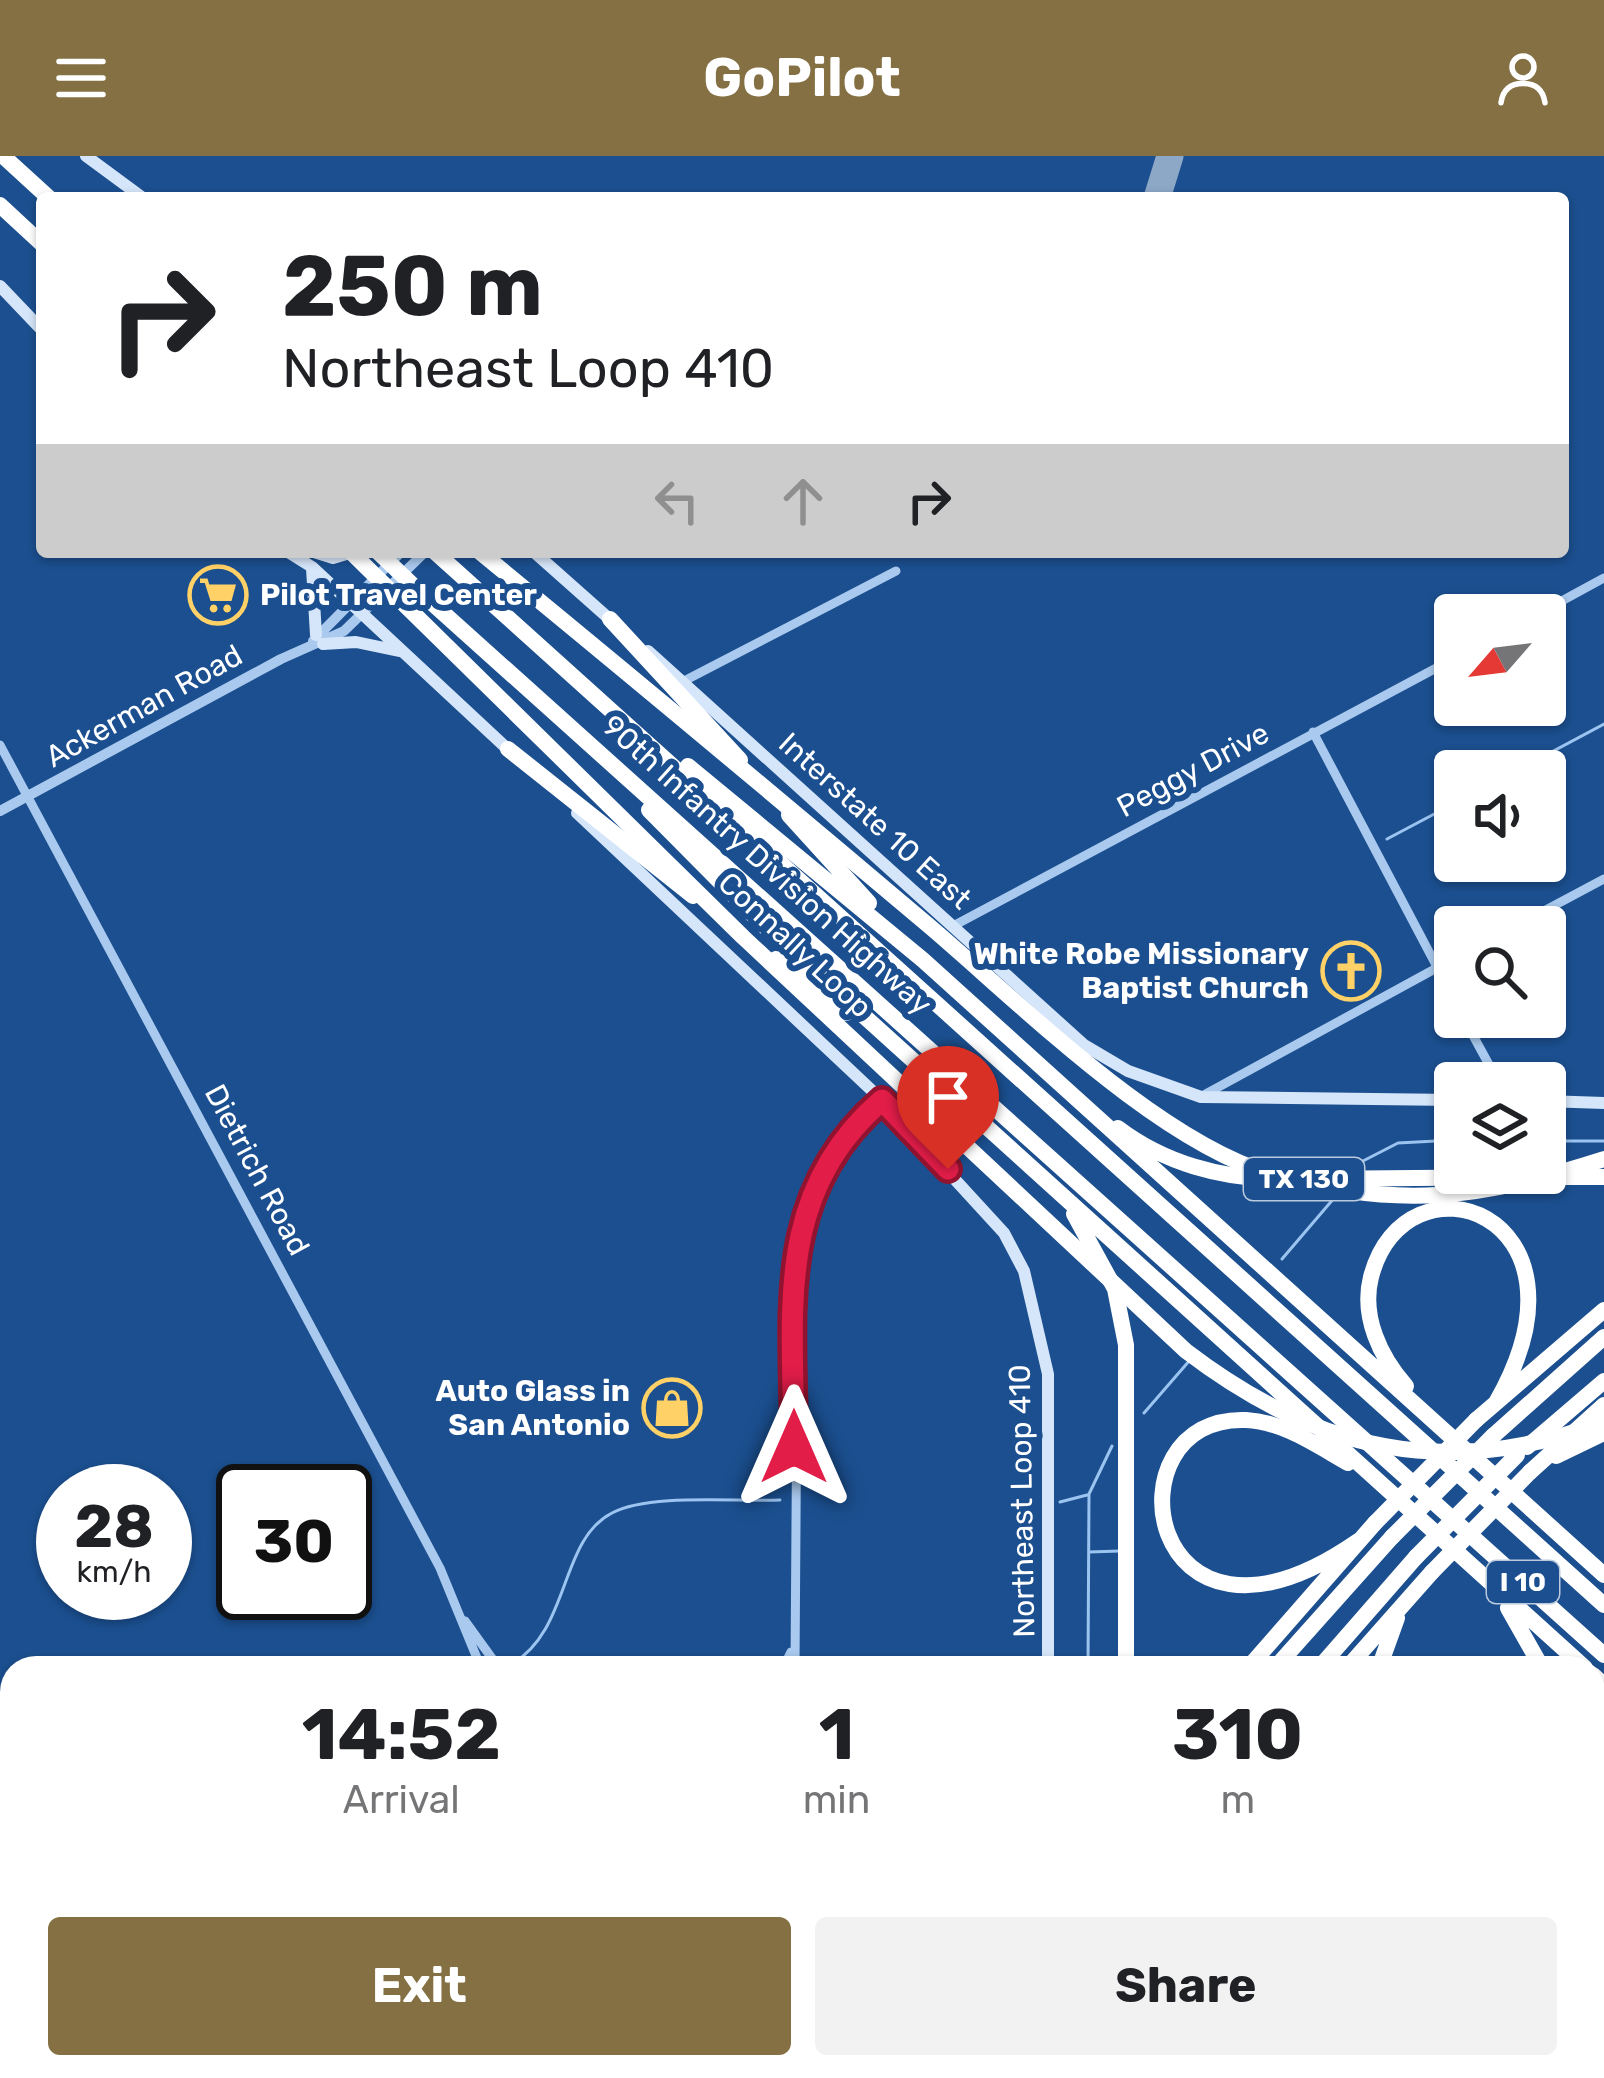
<!DOCTYPE html>
<style>
body{margin:0;font-family:Rubik,sans-serif;background:#f2f2f2;color:#202124;height:100vh;display:flex;flex-direction:column;font-size:45px;white-space:nowrap}
*{box-sizing:border-box;margin:0}
p{font-size:39px;color:#757577}
.icon{flex:none;width:66px;height:66px;fill:none;stroke:currentColor;stroke-width:2;stroke-linecap:round;stroke-linejoin:round}
.map{position:relative;flex:1;overflow:hidden}
.sheet{position:absolute;left:0px;top:1500px;width:1605px;height:423px;display:flex;flex-direction:column;background:#fff;border-radius:36px 36px 0 0;box-shadow:0 3px 9px #0004}
.sheet>*{flex:none}
.guide{position:absolute;left:36px;top:36px;width:1533px;height:366px;border-radius:12px;box-shadow:0 3px 9px #0004;background:#fff;color:#202124;overflow:hidden}
.needle{width:78px;rotate:242deg}
.fabs{position:absolute;left:1434px;top:438px;display:grid;gap:24px}
.fabs a{display:grid;place-items:center;width:132px;height:132px;border-radius:12px;background:#fff;box-shadow:0 3px 9px #0004;font-size:60px}
.speed{position:absolute;left:36px;top:1308px;display:flex;gap:24px;font-size:60px;font-weight:700;text-align:center}
.speed>*{display:grid;place-content:center;width:156px;height:156px;border-radius:50%;background:#fff;box-shadow:0 3px 9px #0004;line-height:1}
.speed small{font-size:30px;font-weight:400}
.speed .limit{border:6px solid #111;border-radius:18px;background:#fff;color:#111}
.pin{position:absolute;display:grid;place-items:center;width:102px;height:102px;color:#fff;margin:-123px -51px;border-radius:50% 50% 50% 0;rotate:-45deg;box-shadow:0 0 12px #0007}
.pin .icon{rotate:45deg}
.me{position:absolute;width:132px;margin:-66px;rotate:0deg;stroke-linejoin:round;filter:drop-shadow(0 0 9px #0008)}
.turn{display:flex;align-items:center;gap:42px;height:252px;padding:0 48px;font-size:54px}
.turn .icon{width:156px;height:156px;stroke-width:2.5}
.turn b{display:block;font-size:84px;line-height:102px}
.lanes{display:flex;align-items:center;height:114px;padding:0 48px;background:#0003;justify-content:center;gap:60px;direction:ltr}
.lanes .off{opacity:.35}
.eta{display:flex;justify-content:space-evenly;align-items:center;height:204px;text-align:center}
.eta b{font-size:72px;font-weight:700;line-height:84px}
.button{display:flex;gap:24px;margin-top:auto;padding:24px 48px}
.button a{flex:1;height:138px;border-radius:12px;background:#847042;color:#fff;font-size:48px;font-weight:700;line-height:138px;text-align:center}
.button a+a{background:#f2f2f2;color:#202124}
header{display:flex;justify-content:space-between;align-items:center;height:156px;padding:0 48px;background:#847042;color:#fff;font-size:54px;font-weight:700}
.map>svg:first-child{display:block}
</style>
<header><svg class="icon" aria-label="menu" viewBox="0 0 24 24"><path d="M4 6h16M4 12h16M4 18h16"/></svg>GoPilot<svg class="icon" aria-label="person" viewBox="0 0 24 24"><circle cx="12" cy="8" r="4"/><path d="M4 21q1-7 8-7t8 7"/></svg></header>
<div class="map">
<svg width="1604" height="1922" viewBox="0 0 1604 1922">
<rect width="100%" height="100%" fill="#1b4f8f"/>
<g fill="none" stroke-linecap="round" stroke-linejoin="round">
<!-- stream -->
<path stroke="#9cc4f0" stroke-width="3" d="M 1516,615 L 1604,568
M 1387,683 L 1455,647
M 1545,985 L 1604,985
M 1361,1006 L 1398,987 L 1455,984
M 1282,1103 L 1335,1041
M 1144,1257 L 1190,1204
M 1060,1346 L 1087,1339
M 1089,1396 L 1120,1395
M 512,1508 C 571,1473 559,1384 612,1357 C 649,1337 737,1346 780,1344
M 1088,1512 L 1089,1338 L 1112,1290
M 0,1781 L 12,1774
M 948,1922 L 953,1911"/>
<!-- taxiway -->
<path stroke="#8da7c7" stroke-width="27" d="M 1157,42 L 1170,0"/>
<!-- minor -->
<path stroke="#a9c9ee" stroke-width="9" d="M 1536,459 L 1604,422
M 684,525 L 896,415
M 1313,576 L 1455,845
M 0,589 L 440,1412 L 481,1512
M 955,769 L 1455,502
M 1514,771 L 1604,723
M 1463,861 L 1499,927
M 1202,940 L 1455,802
M 465,1465 L 499,1512
M 783,1512 L 791,1496
M 795,1512 L 798,1077 C 813,1022 839,981 882,944
M 230,1911 L 246,1922
M 358,1911 L 359,1922
M 691,1911 L 697,1922
M 711,1911 L 717,1922
M 366,1922 L 375,1911"/>
<!-- tertiary -->
<path stroke="#a9c9ee" stroke-width="10" d="M 313,485 L 401,396
M 0,655 L 281,503 L 344,475 L 425,396"/>
<!-- secondary -->
<path stroke="#d6e6fa" stroke-width="12" d="M 86,0 L 143,42
M 0,130 L 42,174
M 288,396 L 312,411 L 513,598
M 314,396 L 333,402 L 353,396
M 534,396 L 614,467
M 312,412 L 316,479
M 323,488 L 356,486 L 399,495
M 648,495 L 1084,889 L 1128,915 L 1201,941 L 1455,944
M 577,657 L 882,944 L 1004,1077 L 1024,1115 L 1048,1218 L 1048,1512
M 1545,945 L 1604,947
M 1593,1724 L 1604,1724
M 901,1922 L 906,1911
M 1121,1922 L 1129,1911"/>
<!-- motorway -->
<path stroke="#fff" stroke-width="16" d="M 3,0 L 49,42
M 0,49 L 42,88
M 435,396 L 1604,1449
M 421,437 L 1604,1499
M 610,463 L 740,604
M 508,593 L 693,740
M 688,610 L 923,804 L 1604,1419
M 649,654 L 760,766 L 1585,1512
M 789,659 L 869,747
M 776,803 L 846,857
M 1118,972 C 1164,1007 1222,1023 1279,1023
M 1551,1021 L 1604,1021
M 1305,1023 L 1525,1021
M 1074,1058 L 1115,1133 L 1126,1189 L 1126,1512
M 1406,1230 C 1380,1201 1361,1160 1371,1121 C 1405,990 1604,1056 1497,1245
M 1476,1264 L 1604,1154
M 1493,1280 L 1604,1181
M 1527,1291 L 1604,1225
M 1556,1300 L 1604,1277
M 1348,1307 C 1316,1289 1284,1266 1246,1264 C 1104,1258 1143,1534 1358,1385
M 1530,1316 L 1604,1249
M 1508,1452 L 1542,1512
M 1248,1512 L 1375,1367
M 1275,1512 L 1392,1381
M 1319,1512 L 1416,1401
M 1347,1512 L 1432,1416
M 1379,1512 L 1397,1462
M 1593,1519 L 1604,1529
M 1593,1661 L 1604,1661
M 992,1922 L 999,1911
M 1034,1922 L 1040,1911
M 1052,1922 L 1059,1911"/>
<!-- motorway-bridge -->
<path stroke="#fff" stroke-width="16" d="M 351,396 L 743,781 L 1186,1195 C 1317,1295 1446,1325 1604,1266
M 378,396 L 421,437
M 480,396 C 630,519 780,644 928,769 C 1020,847 1159,987 1274,1019 C 1400,1054 1482,1042 1604,1003
M 1375,1367 L 1476,1264
M 1392,1381 L 1493,1280
M 1416,1401 L 1517,1299
M 1432,1416 L 1530,1316"/>
</g>
<g fill="none" stroke-linecap="round" stroke-linejoin="round">
<!-- route casing -->
<g stroke="#92132f" stroke-width="30">
<path id="route" d="M 794,1291 C 794,1159 772,1039 882,944 L 948,1013"/>
</g>
<!-- route -->
<use href="#route" stroke="#e11d48" stroke-width="21"/>
</g>
<!-- icons -->
<defs>
<g id="supermarket-ring" transform="scale(3)"><circle r="9.5" fill="#1b4f8f" stroke="#ffd166" stroke-width="1.5"/><path d="M-6-5.5h2.5l.6 2H6L4.5 2H-2.5L-4.4-4H-6ZM-1.5 3.2a1.3 1.3 0 1 0 .1 0ZM3 3.2a1.3 1.3 0 1 0 .1 0Z" fill="#ffd166"/></g>
<g id="church-ring" transform="scale(3)"><circle r="9.5" fill="#1b4f8f" stroke="#ffd166" stroke-width="1.5"/><path d="M-1.2-6h2.4v3.5h3.3v2.4h-3.3V6h-2.4V-.1h-3.3v-2.4h3.3Z" fill="#ffd166"/></g>
<g id="shop-ring" transform="scale(3)"><circle r="9.5" fill="#1b4f8f" stroke="#ffd166" stroke-width="1.5"/><path d="M-5-2.5h2.3a2.7 3.5 0 0 1 5.4 0H5L5.5 6h-11ZM-1.5-2.5h3a1.5 2.3 0 0 0-3 0Z" fill="#ffd166"/></g>
</defs>
<g fill-rule="evenodd">
<use href="#supermarket-ring" x="218" y="439"/>
<use href="#church-ring" x="1351" y="815"/>
<use href="#shop-ring" x="672" y="1252"/>
</g>
<g text-anchor="middle" stroke-width="12" stroke-linejoin="round" paint-order="stroke">
<!-- shield labels -->
<g fill="#1b4f8f" stroke="#bbcadd" stroke-width="3">
<rect x="1244" y="1002" width="120" height="42" rx="9"/>
<rect x="1487" y="1405" width="72" height="42" rx="9"/>
</g>
<g font-size="27" font-weight="bold" fill="#fff">
<text x="1304" y="1032">TX 130</text>
<text x="1523" y="1435">I 10</text>
</g>
<!-- poi labels -->
<g font-size="30" font-weight="bold" fill="#fff" stroke="#1b4f8f" text-anchor="end">
<text x="260" y="449" text-anchor="start">Pilot Travel Center</text>
<text x="1309" y="808">White Robe Missionary<tspan x="1309" dy="34">Baptist Church</tspan></text>
<text x="630" y="1245">Auto Glass in<tspan x="630" dy="34">San Antonio</tspan></text>
</g>
<!-- street labels -->
<g font-size="30" fill="#fff" stroke="#1b4f8f">
<text transform="translate(144 550) rotate(-29)" y="10">Ackerman Road</text>
<text transform="translate(1193 614) rotate(-28)" y="10">Peggy Drive</text>
<text transform="translate(875 665) rotate(42)" y="10">Interstate 10 East</text>
<text transform="translate(767 709) rotate(42)" y="10">90th Infantry Division Highway</text>
<text transform="translate(795 789) rotate(43)" y="10">Connally Loop</text>
<text transform="translate(257 1014) rotate(62)" y="10">Dietrich Road</text>
<text transform="translate(1022 1345) rotate(-91)" y="10">Northeast Loop 410</text>
</g>
</g>
</svg>
<div class="fabs">
<a><svg class="needle" viewBox="-14 -14 28 28"><path d="M0-13l5 13h-10z" fill="#e53935"/><path d="M0 13l5-13h-10z" fill="#757577"/></svg></a>
<a><svg class="icon" aria-label="sound" viewBox="0 0 24 24"><path d="M4 9h4l5-4v14l-5-4H4zM17 9q2 3 0 6"/></svg></a>
<a><svg class="icon" aria-label="search" viewBox="0 0 24 24"><circle cx="10" cy="10" r="6"/><path d="M15 15l6 6"/></svg></a>
<a><svg class="icon" aria-label="layers" viewBox="0 0 24 24"><path d="M12 4l9 5-9 5-9-5zM3 14l9 5 9-5"/></svg></a>
</div>
<div class="speed"><div>28<small>km/h</small></div><div class="limit">30</div></div>
<div class="pin" style="left:948px;top:1013px;background:#d93025"><svg class="icon" aria-label="arrive" viewBox="0 0 24 24"><path d="M6 21V4h12l-3 4 3 4H6"/></svg></div>
<svg class="me" style="left:794px;top:1291px" viewBox="-20 -20 40 40"><path d="M0-17L14 15 0 8-14 15z" fill="#e11d48" stroke="#fff" stroke-width="4"/></svg>
<div class="guide">
<div class="turn"><svg class="icon" aria-label="right" viewBox="0 0 24 24"><path d="M7 20v-9h11M14 6l5 5-5 5"/></svg><div><b>250 m</b>Northeast Loop 410</div></div>
<div class="lanes"><svg class="icon off" aria-label="left" viewBox="0 0 24 24"><path d="M17 20v-9H6M10 6l-5 5 5 5"/></svg><svg class="icon off" aria-label="ahead" viewBox="0 0 24 24"><path d="M12 20V5M6 11l6-6 6 6"/></svg><svg class="icon" aria-label="right" viewBox="0 0 24 24"><path d="M7 20v-9h11M14 6l5 5-5 5"/></svg></div>
</div>
<section class="sheet">
<div class="eta">
<div><b>14:52</b><p>Arrival</p></div>
<div><b>1</b><p>min</p></div>
<div><b>310</b><p>m</p></div>
</div>
<div class="button"><a>Exit</a><a>Share</a></div>
</section>
</div>
